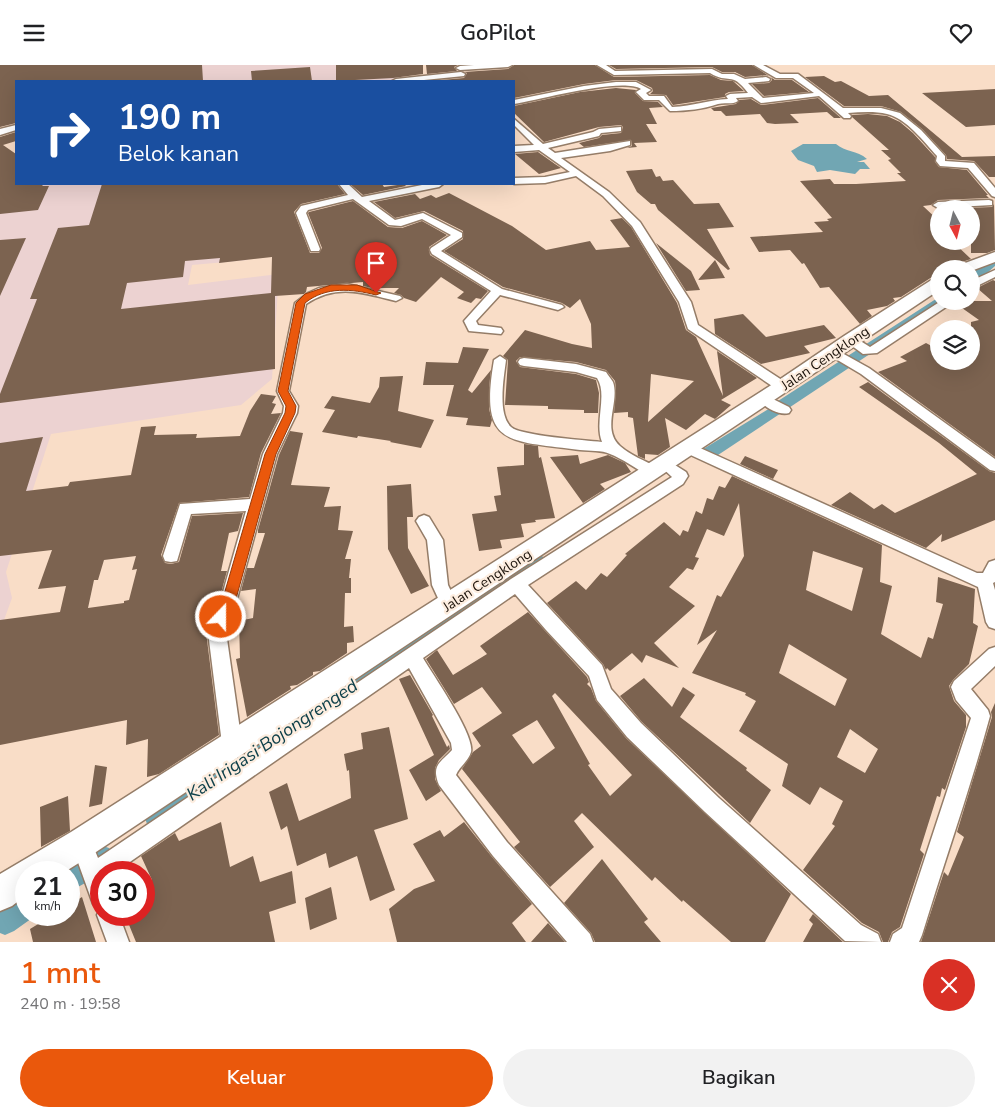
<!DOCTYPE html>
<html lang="id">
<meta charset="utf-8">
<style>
body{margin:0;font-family:"Nunito Sans",sans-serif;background:#f2f2f2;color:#202124;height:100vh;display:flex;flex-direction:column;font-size:19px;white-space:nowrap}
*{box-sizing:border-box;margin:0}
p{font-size:16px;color:#757577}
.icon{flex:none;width:28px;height:28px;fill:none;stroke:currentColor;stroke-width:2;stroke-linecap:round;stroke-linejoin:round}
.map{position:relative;height:877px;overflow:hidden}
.drawer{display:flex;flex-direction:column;background:#fff;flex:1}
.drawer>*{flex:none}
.guide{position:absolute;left:15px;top:15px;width:500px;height:105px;border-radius:0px;box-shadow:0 5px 20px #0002;background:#1a4fa0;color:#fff;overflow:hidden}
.needle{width:32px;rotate:173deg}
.fabs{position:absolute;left:930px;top:135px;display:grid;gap:10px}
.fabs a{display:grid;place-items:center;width:50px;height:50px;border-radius:50%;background:#fff;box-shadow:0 5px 20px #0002;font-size:25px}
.speed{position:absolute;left:15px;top:796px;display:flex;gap:10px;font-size:25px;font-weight:700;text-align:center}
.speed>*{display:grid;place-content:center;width:65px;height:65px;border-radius:50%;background:#fff;box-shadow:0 5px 20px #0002;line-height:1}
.speed small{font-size:12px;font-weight:400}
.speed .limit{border:8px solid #d22;background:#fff;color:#111}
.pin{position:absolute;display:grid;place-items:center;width:42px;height:42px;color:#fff;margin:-51px -21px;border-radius:50% 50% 50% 0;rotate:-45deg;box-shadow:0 0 5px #0007}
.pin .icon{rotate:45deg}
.me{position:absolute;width:55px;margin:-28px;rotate:22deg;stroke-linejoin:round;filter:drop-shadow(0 0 4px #0008)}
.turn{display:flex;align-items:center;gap:18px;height:105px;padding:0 20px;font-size:22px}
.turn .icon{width:65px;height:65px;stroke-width:2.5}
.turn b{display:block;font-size:35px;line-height:42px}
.round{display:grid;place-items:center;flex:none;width:52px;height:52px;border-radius:26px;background:#f2f2f2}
.overview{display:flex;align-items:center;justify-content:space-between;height:85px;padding:0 20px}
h1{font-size:30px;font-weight:600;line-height:38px;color:#ea580c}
.action{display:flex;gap:10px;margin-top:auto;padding:10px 20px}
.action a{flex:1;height:58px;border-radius:30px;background:#ea580c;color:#fff;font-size:20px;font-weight:600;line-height:58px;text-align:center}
.action a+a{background:#f2f2f2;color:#202124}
header{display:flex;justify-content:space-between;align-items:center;height:65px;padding:0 20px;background:#fff;font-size:22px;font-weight:600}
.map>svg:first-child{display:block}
</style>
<header><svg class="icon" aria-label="menu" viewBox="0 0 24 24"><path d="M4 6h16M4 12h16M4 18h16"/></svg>GoPilot<svg class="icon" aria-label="heart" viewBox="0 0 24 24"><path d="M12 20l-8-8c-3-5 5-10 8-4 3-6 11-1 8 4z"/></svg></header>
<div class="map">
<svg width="995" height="877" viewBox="0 0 995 877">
<rect width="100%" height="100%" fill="#f9ddc7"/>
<!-- commercial -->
<path fill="#ecd2d1" d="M 9,0 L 402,0 L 390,8 L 398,13 L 400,16 L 16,16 L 16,36 L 0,35 Z
M 16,105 L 16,119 L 335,119 L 335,125 L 300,135 L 240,171 L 248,195 L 192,200 L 188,220 L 279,209 L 272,314 L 241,340 L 51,369 L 6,507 L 12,533 L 0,566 L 0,111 Z"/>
<!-- water -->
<path fill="#71a6b3" d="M 803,79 L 836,79 C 845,87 857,85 867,94 L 857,97 L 864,97 L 870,104 L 860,104 L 855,109 L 830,105 L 817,107 L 814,101 L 798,95 L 791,86 Z"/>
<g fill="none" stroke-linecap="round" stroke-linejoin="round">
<!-- canal -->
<path fill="#71a6b3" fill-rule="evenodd" d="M 995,191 L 995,201 L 976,218 L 971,219 L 971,208 L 991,192 Z
M 939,232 L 939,236 L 946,236 L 945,239 L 712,394 L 706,396 L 700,394 L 698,390 L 700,386 L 775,340 L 778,336 Z
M 539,490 L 546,493 L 548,498 L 546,503 L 495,532 L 488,534 L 482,532 L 485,537 L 482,543 L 166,762 L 157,765 L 148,762 L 145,753 L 148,744 L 468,531 L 475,529 L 481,531 L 478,526 L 481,520 Z
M 100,780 L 109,783 L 112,792 C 106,807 84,820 69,826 L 69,808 L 59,808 L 60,804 Z
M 26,829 L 26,850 L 35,851 L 14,866 L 5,870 L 0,868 L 0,845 Z"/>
</g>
<!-- building -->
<path fill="#7c6350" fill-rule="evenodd" d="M 0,0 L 202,0 L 203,16 L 16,16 L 16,58 L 0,62 Z
M 336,0 L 423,0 L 423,9 L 393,13 L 336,16 Z
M 426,0 L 458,0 L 454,2 L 457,6 L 427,9 Z
M 514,0 L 595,0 L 614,12 L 710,10 L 721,15 L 733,16 L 744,26 L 729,27 L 725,29 L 725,32 L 673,40 L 666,30 L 650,29 L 653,26 L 652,23 L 636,15 L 616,15 L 584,19 L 514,33 L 514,16 L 430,16 L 464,13 L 467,8 L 464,7 L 508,4 Z
M 609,0 L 752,0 L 775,15 L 792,15 L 809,27 L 764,31 L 752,19 L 769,18 L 772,15 L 771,12 L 766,10 L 745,12 L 735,7 L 722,7 L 712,2 L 616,4 Z
M 310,2 L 312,16 L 252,16 L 251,6 Z
M 824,11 L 835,17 L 841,16 L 869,31 L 888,30 L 962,92 L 995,91 L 995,112 L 989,112 L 974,96 L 947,94 L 946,90 L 922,64 L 901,47 L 881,41 L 844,41 L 805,12 Z
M 616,23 L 636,25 L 635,28 L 643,36 L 658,37 L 663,42 L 649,43 L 657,59 L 646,59 L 657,77 L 634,78 L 637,82 L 627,83 L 632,81 L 631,75 L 584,82 L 579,78 L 599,73 L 602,70 L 621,68 L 623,62 L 621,60 L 599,62 L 544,77 L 514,48 L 514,41 L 580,27 Z
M 995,24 L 995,60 L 966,62 L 922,28 Z
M 818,33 L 841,53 L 834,53 L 827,47 L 793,49 L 790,49 L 799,58 L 775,59 L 767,58 L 760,49 L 726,51 L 721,46 L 714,46 L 711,43 L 736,39 L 739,35 L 751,34 L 761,40 Z
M 868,49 L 887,51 L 900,57 L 913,68 L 935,92 L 935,97 L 939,102 L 967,105 L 988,130 L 986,130 L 989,133 L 938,135 L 931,140 L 923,141 L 939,156 L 939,176 L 952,176 L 971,194 L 956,199 L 953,204 L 939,204 L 939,211 L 932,212 L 901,232 L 893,233 L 895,236 L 887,241 L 867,245 L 872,251 L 860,259 L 829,222 L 820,223 L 804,198 L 802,199 L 790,185 L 759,187 L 750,172 L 823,167 L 814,157 L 829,156 L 827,154 L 832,153 L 800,116 L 830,114 L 834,119 L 856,119 L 906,116 L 897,108 L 901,108 L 888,95 L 891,94 L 881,85 L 889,85 L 852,52 L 852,50 Z
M 16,67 L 16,76 L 3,80 L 16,89 L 16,119 L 44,119 L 42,121 L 49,121 L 38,145 L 0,149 L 0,72 Z
M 538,87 L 555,99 L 561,103 L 539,109 L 515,89 Z
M 652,104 L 656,112 L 660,111 L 663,116 L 673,115 L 694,139 L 719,138 L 734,162 L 707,164 L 730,204 L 728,205 L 658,145 L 655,139 L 651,139 L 637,127 L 626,106 Z
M 102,119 L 337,119 L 345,129 L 301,139 L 294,147 L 310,188 L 319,188 L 322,183 L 308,148 L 309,147 L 353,136 L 388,162 L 402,163 L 422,156 L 447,170 L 429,182 L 430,190 L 488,226 L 481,234 L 476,233 L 471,238 L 457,233 L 464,227 L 441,212 L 416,237 L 404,233 L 401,230 L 394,228 L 399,223 L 372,223 L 363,221 L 363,217 L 307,222 L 306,227 L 304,229 L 275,231 L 275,304 L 0,338 L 0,329 L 37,234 L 30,234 L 58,163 L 89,160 ZM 272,192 L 271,228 L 121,244 L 127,218 L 183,212 L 185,196 L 220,193 L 219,198 Z
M 350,119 L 382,119 L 384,122 L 404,119 L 406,121 L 363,130 Z
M 449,128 L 512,161 L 546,185 L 590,176 L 596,185 L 630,182 L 610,155 L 622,153 L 631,162 L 677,238 L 686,265 L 696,272 L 723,331 L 717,286 L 757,313 L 721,335 L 731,340 L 715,354 L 705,349 L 686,365 L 665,353 L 670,382 L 658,390 L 645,389 L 645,394 L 638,391 L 633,353 L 628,352 L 628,347 L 614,348 L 616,324 L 615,316 L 606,305 L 576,297 L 520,292 L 516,296 L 520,302 L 576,309 L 596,315 L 599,328 L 598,348 L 584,348 L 584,345 L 548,344 L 548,341 L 505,340 L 508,295 L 503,291 L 525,265 L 572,279 L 592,283 L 591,259 L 580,234 L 570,243 L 562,238 L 503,222 L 444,186 L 463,174 L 463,166 L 424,146 L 395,153 L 374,137 L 415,129 L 420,134 L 431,130 L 436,133 ZM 651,309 L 694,316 L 648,357 Z
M 994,139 L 995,185 L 987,188 L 971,188 L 971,144 L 966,143 L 992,142 Z
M 26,173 L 0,231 L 0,175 Z
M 656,178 L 691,206 L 700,225 L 686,226 Z
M 715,195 L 725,213 L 698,215 Z
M 993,215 L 995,216 L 995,392 L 878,307 L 907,296 L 900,292 L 926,278 L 939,285 L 939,296 L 971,296 L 971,257 L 979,255 L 955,238 L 957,236 L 992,236 L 977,223 Z
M 743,249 L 766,272 L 824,260 L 836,273 L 804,281 L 810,288 L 761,299 L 715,269 L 714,254 Z
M 463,282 L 489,284 L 468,325 L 472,328 L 491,305 L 489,323 L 489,344 L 492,355 L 490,362 L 466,360 L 468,353 L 446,351 L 454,320 L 423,320 L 426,297 L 458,298 Z
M 403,311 L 398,346 L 434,355 L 421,383 L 390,377 L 391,376 L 358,371 L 357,373 L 322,367 L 335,345 L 324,343 L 332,331 L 370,338 L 379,322 L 380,312 Z
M 868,317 L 989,406 L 995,408 L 995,455 L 941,477 L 942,469 L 926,483 L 831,440 L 850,427 L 874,444 L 882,439 L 895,448 L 977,409 L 939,378 L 859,322 Z
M 261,329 L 276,331 L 272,338 L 276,339 L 271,349 L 281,348 L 261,388 L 249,432 L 179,438 L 161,490 L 165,498 L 171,499 L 179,497 L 192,451 L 243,448 L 238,466 L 229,468 L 221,506 L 227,506 L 221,528 L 211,529 L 206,567 L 219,670 L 159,709 L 147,712 L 148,674 L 126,680 L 127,655 L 0,680 L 0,555 L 60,547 L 66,521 L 38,524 L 52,485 L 0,491 L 0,378 L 43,372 L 26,426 L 68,421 L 70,417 L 131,410 L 141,362 L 156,361 L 154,370 L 197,369 L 196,373 L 240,371 L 250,346 ZM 136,491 L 132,505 L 137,504 L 129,535 L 124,536 L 124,538 L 88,543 L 94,515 L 98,515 L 104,495 Z
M 290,366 L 303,368 L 291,420 L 330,422 L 324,442 L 341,441 L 338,465 L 353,466 L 345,494 L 351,494 L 349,513 L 351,513 L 351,528 L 345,528 L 344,562 L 353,561 L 354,577 L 347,578 L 347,588 L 320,606 L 313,607 L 313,610 L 297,620 L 290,621 L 291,624 L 247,652 L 236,594 L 240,593 L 239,556 L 253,553 L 256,524 L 241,526 L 247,503 L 254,503 L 265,468 L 258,468 L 258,465 L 279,390 Z
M 524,379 L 538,381 L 539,393 L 541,392 L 555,453 L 535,455 L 536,457 L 521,459 L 524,472 L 500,475 L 502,483 L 479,486 L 472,449 L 497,446 L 494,431 L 501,430 L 497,402 L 524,400 Z
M 578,390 L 580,399 L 608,390 L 625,398 L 631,407 L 600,419 L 605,424 L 583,438 L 550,392 Z
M 745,391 L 778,405 L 773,414 L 740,399 Z
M 732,411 L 882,480 L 880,517 L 892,521 L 881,569 L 921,593 L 928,572 L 933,574 L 943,539 L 936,537 L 938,512 L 975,524 L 973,558 L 978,561 L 969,599 L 953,615 L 949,621 L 954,636 L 966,650 L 966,662 L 945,725 L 942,723 L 940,732 L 937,731 L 920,785 L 924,789 L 900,862 L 892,867 L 888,877 L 883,877 L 879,867 L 862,858 L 803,805 L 835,761 L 832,759 L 843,736 L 820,722 L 810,740 L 782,721 L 788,699 L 739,666 L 756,636 L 745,630 L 746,628 L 692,608 L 717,565 L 697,580 L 717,530 L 721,532 L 744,491 L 739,438 L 724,471 L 707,464 L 695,492 L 699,493 L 693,505 L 687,503 L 669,522 L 695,541 L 654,578 L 679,603 L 646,590 L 642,598 L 632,588 L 610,606 L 607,603 L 606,605 L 603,599 L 547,538 L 576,516 L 586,525 L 601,508 L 607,512 L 627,490 L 625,489 L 664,457 L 680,471 L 683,465 L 688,467 L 696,446 L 702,449 L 707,433 L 713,435 L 719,421 L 725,423 ZM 813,486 L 863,503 L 852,546 L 806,525 ZM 789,579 L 847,614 L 835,641 L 779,608 ZM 850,664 L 878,684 L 865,708 L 837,692 Z
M 411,419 L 413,452 L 407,452 L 408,483 L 429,521 L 411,529 L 388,484 L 387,421 Z
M 528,547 L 587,612 L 589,617 L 587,619 L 591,623 L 596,636 L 626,673 L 791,829 L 765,877 L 731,877 L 683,835 L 682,837 L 655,812 L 652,816 L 582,748 L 574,756 L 594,782 L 550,822 L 514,782 L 520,777 L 462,704 L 473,687 L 481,681 L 472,668 L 502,648 L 482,622 L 454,639 L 426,594 L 437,585 L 453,610 L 487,589 L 480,581 ZM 555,628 L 632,710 L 610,731 L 588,700 L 590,699 L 552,631 ZM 537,655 L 555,683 L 533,699 L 512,670 Z
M 410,610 L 433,650 L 432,651 L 447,682 L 449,680 L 450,684 L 439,695 L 435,703 L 435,714 L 441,726 L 426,736 L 409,705 L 434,690 L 399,614 Z
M 644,613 L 672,642 L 683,622 L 695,630 L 680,652 L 747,703 L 746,705 L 771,725 L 750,758 L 642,657 L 620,631 Z
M 995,638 L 995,877 L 921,877 L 944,807 L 948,811 L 964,772 L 957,767 L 992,652 L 991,647 Z
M 389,662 L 408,754 L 374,765 L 395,825 L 370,836 L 357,791 L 329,803 L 326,788 L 297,801 L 287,761 L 281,765 L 269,727 L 287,718 L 299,756 L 351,733 L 349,705 L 347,706 L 344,689 L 363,684 L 361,668 Z
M 95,700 L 107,702 L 102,739 L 89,742 Z
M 68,731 L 70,766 L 41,782 L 40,742 Z
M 221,757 L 230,802 L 253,791 L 260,817 L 292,806 L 296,838 L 269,847 L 275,877 L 136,877 L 125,850 L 144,850 L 144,819 L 152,815 L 141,791 L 175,768 L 179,776 Z
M 464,757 L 492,792 L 532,839 L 512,858 L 526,877 L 397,877 L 389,844 L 414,824 L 435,816 L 413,779 L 440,765 L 444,772 Z
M 602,794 L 648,854 L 644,857 L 661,877 L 595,877 L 591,868 L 564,838 Z
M 331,822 L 337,854 L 310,865 L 305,833 Z
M 82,832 L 96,877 L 33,877 L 30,864 L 53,850 L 69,850 L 69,840 Z
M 813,849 L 843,877 L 803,877 L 813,859 L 809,855 Z
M 548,858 L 565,877 L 531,877 Z"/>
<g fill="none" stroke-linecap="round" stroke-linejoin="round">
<!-- street casing -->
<g stroke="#957d68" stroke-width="3">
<path id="street" d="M 474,0 L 512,0 L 508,2 L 460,5 L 456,3 L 460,1 Z
M 597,0 L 606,0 L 615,6 L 712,4 L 722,9 L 734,9 L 745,14 L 766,12 L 770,14 L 769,16 L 748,18 L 763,33 L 814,28 L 793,13 L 776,13 L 754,0 L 763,0 L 780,9 L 798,9 L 843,43 L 881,43 L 900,48 L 921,65 L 945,91 L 945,96 L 974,98 L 995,123 L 995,132 L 992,131 L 968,103 L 940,101 L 936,96 L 937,91 C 924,77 906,53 887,49 C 875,46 861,47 848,48 L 851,51 L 850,53 L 844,53 L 819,31 L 761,38 L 752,32 L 736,33 L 738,36 C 732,40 725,37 718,39 C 703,44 687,46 670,46 L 659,35 L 644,35 L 636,27 L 641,24 C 621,12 540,35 514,39 L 514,35 L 584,21 L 616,17 L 636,17 L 651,25 L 646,28 L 649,31 L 664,31 L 672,42 C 694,41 708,35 728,34 L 726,31 L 730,29 L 748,28 C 731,5 729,20 710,8 L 614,10 Z
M 461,7 L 465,9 L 464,11 L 414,16 L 392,16 L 396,14 Z
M 514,54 L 543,79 L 593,67 L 599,64 L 621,62 L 621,66 L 601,68 L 599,71 L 548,83 L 555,88 L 630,76 L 630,80 L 610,86 L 561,93 L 609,127 L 640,157 L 691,237 L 698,260 L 788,319 L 789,322 L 788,325 L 778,325 L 688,264 L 679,237 L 632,161 L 603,131 L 576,111 L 545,118 L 514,119 L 514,113 L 545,112 L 570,107 L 539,85 L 514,87 L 514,81 L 534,80 L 514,60 Z
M 16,60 L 16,65 L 0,70 L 0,64 Z
M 339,119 L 348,119 L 362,132 L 427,119 L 443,119 L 439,122 L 369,136 L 395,155 L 423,148 L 462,168 L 462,172 L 441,186 L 502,224 L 562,240 L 564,242 L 558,245 L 500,230 L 476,256 L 478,260 L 501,263 L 503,266 L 501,269 L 469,266 L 464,256 L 491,226 L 432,189 L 430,185 L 431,183 L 451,170 L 422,154 L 401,161 L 389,160 L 353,134 L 308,145 L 306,148 L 320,184 L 319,186 L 311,186 L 296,148 L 301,141 L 348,130 Z
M 989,135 L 992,136 L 992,140 L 938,143 L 933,140 L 938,137 Z
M 995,205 L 995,212 L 971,224 L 971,216 Z
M 347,219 L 400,231 L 402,233 L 396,236 C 363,228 337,218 306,239 L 289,326 L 298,341 L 297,348 L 277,389 L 235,541 L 226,567 L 242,679 L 239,686 L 232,689 L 225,686 L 222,679 L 208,567 L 219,541 L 246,446 L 191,449 L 177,496 L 171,497 L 165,496 L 163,491 L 180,439 L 250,434 L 263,389 L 283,348 L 284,341 L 277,326 L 295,238 L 308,228 L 319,223 Z
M 941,236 L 955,236 L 877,288 L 863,289 L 844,275 L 846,272 L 854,272 L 870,282 Z
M 833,283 L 869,303 L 995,394 L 995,406 L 990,405 L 861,309 L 829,290 L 827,287 Z
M 500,291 L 506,295 C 504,312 497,349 511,362 C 521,371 585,375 602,377 C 594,357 608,330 597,313 L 576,307 L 524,301 L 520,300 L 518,297 L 520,294 L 524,293 L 576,299 L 606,307 C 608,310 611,314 613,317 C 620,337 601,364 620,381 C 630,390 645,396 657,402 L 659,406 L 657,410 L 652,411 L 647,410 C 637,404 621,393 610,389 C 602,385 589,386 580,385 C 507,375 479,382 494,295 Z
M 765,330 L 789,342 L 791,345 L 789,348 C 779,351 764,342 758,334 L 760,331 Z
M 689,378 L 977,508 L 983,508 L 989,497 L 995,495 L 995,517 L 993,518 L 995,525 L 995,564 L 989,562 L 986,557 L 978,522 L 684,387 L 682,383 L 684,379 Z
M 664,393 L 686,407 L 688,411 L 683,419 L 528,520 L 602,600 L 611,624 L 641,658 L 719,733 L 861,860 L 878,869 L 881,877 L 845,876 L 705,747 L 627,672 L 597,635 L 589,611 L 546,565 L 515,529 L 423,593 C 433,610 475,670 471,687 C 468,697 459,702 456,710 L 507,777 L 590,869 L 593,877 L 567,877 L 493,791 L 439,720 C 431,700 440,698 452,685 L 451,678 L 409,603 L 114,808 L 101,808 L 101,850 L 119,850 L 129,877 L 107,877 L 97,850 L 101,842 L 93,839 L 71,778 L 75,771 L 82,767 L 89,771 L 98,793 L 511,514 L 672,412 L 657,398 L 659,394 Z
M 424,450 L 429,452 L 443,475 L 448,520 L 457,539 L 455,544 L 449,546 L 443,544 L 432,520 L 427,475 L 416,456 L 419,452 Z
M 995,582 L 995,601 L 971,624 L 988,645 L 990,651 C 970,725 944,797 922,870 L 919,877 L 890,877 L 893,869 L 902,863 L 971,653 L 956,635 L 951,622 L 954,616 L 989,584 Z"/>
</g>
<!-- secondary casing -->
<g stroke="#957d68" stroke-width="3">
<path id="secondary" d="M 995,187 L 995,197 L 971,206 L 971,204 L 955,204 L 957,201 Z
M 939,213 L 939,225 L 93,789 L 63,808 L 26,808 L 26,830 L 12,841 L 0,846 L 0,809 L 71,767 L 776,317 L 844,271 L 933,214 Z"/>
</g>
<!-- street -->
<use href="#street" fill="#fff" fill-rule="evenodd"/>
<!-- secondary -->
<use href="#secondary" fill="#fff" fill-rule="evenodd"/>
</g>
<!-- route -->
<path fill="#ea580c" stroke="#983908" d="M 331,220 L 357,220 L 381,228 L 376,230 C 352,224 326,221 305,238 L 288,326 L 296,341 L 295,348 L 276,389 L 234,541 L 226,556 L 221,558 L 217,556 L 215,552 L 221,540 L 265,389 L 285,348 L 286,341 L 278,326 L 296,238 L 305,229 Z"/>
<g text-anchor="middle" stroke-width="4.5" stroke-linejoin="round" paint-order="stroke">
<!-- street labels -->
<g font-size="14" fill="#1b120a" stroke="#fdeddf">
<text transform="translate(825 293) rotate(-34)" y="5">Jalan Cengklong</text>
<text transform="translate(487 515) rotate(-33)" y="5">Jalan Cengklong</text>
</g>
<!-- near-water labels -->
<g font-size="18" font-style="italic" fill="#0f404a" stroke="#fdeddf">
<text transform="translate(272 675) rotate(-34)" y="6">Kali Irigasi Bojongrenged</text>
</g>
</g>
</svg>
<div class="fabs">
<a><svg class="needle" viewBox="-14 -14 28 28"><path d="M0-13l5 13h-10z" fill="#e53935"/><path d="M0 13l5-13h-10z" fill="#757577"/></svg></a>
<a><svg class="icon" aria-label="search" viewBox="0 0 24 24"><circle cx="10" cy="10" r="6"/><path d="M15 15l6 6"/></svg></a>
<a><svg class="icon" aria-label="layers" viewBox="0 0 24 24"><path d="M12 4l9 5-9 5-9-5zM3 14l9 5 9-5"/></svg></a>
</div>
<div class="speed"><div>21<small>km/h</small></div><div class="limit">30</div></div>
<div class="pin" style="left:376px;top:228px;background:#d93025"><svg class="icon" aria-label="arrive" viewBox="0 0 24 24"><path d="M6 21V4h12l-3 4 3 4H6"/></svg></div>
<svg class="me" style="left:221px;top:552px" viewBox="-20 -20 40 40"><circle r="17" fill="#ea580c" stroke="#fff" stroke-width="3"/><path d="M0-11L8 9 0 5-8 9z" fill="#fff"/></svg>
<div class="guide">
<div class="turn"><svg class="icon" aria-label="right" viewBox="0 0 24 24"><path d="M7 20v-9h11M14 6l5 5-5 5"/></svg><div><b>190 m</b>Belok kanan</div></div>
</div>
</div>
<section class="drawer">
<div class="overview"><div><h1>1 mnt</h1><p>240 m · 19:58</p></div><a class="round" style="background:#d93025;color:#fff"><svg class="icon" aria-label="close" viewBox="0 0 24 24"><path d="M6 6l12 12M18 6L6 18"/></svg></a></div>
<div class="action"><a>Keluar</a><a>Bagikan</a></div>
</section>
